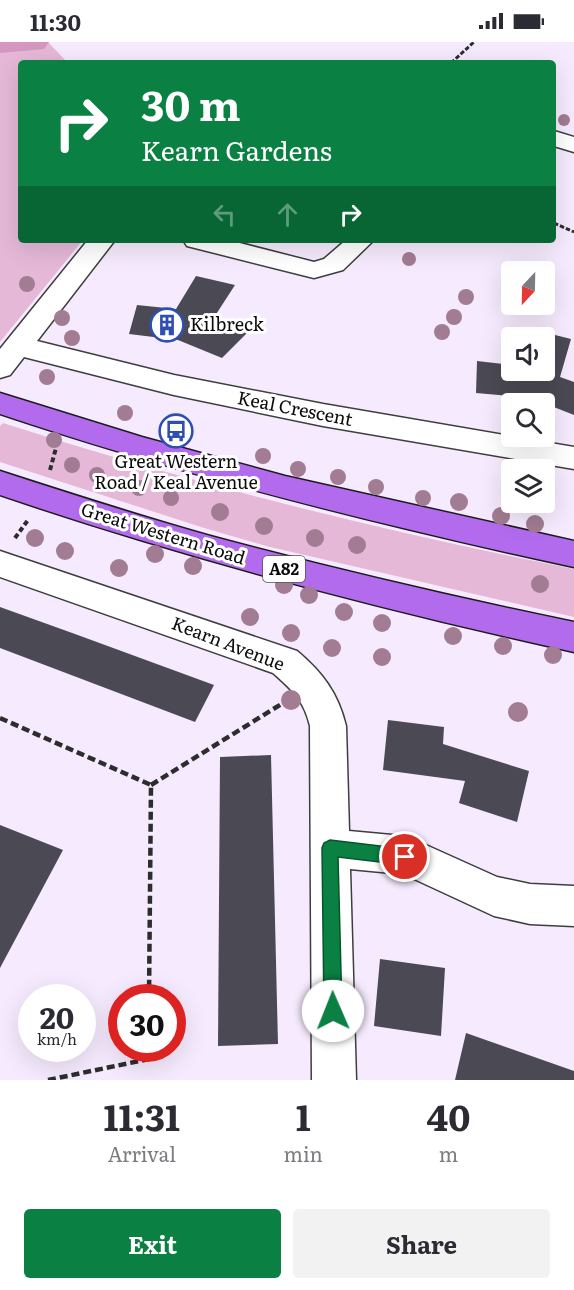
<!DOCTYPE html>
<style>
body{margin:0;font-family:Literata,serif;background:#f2f2f3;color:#2b2b33;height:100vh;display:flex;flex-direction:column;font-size:22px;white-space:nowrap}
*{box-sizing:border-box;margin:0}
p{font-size:20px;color:#7c7c81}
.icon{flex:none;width:33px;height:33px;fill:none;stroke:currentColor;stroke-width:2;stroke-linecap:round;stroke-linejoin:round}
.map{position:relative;height:1038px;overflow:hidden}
.details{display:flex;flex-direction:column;background:#fff;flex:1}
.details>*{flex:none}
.banner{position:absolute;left:18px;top:18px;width:538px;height:183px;border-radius:6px;box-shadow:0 6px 24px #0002;background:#0b8043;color:#fff;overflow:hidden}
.needle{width:39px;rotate:202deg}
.fabs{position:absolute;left:501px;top:219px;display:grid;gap:12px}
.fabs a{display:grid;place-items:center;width:54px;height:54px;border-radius:6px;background:#fff;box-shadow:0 6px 24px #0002;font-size:30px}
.speed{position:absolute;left:18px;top:942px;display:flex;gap:12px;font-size:30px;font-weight:700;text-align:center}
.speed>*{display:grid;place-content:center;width:78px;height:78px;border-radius:50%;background:#fff;box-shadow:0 6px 24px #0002;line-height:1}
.speed small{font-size:15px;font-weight:400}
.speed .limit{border:9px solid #d22;background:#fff;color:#111}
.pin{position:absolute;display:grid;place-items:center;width:51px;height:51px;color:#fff;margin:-26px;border:3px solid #fff;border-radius:50%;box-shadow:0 2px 6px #0007}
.me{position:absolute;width:66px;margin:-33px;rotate:359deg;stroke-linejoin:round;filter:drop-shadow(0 0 4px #0008)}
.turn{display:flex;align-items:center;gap:21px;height:126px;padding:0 24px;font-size:27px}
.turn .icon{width:78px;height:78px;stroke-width:2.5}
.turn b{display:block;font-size:42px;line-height:51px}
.lanes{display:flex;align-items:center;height:57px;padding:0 24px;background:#0003;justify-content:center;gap:30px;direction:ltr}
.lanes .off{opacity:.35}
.eta{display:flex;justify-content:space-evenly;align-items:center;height:102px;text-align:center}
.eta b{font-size:36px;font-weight:700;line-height:42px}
.primary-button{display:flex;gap:12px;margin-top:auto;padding:12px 24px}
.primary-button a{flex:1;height:69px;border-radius:6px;background:#0b8043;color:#fff;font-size:24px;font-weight:700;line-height:69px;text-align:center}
.primary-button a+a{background:#f2f2f3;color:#2b2b33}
.status{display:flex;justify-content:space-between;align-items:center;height:42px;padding:0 30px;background:#fff;direction:ltr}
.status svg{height:16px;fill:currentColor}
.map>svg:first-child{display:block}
</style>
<div class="status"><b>11:30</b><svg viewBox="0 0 49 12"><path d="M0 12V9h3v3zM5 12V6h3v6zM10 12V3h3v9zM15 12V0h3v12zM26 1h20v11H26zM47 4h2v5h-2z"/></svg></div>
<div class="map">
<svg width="574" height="1038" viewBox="0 0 574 1038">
<rect width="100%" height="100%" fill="#f6ebfe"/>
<!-- green -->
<path fill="#e5b8d8" d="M 0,0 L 48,0 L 68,21 L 21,21 L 21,198 L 83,198 L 0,300 Z
M 3,381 C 190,441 381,489 574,527 L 574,575 L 270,505 L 204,486 L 0,420 L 0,384 Z"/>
<!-- forest -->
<path fill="#d498c0" d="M 0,0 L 49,0 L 44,7 L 0,11 Z"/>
<!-- building -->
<path fill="#4b4953" d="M 196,234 L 235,243 L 213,277 L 247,291 L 222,316 L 178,298 L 129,292 L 137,263 L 176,267 Z
M 527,286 L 571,297 L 560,335 L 574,340 L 574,373 L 531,356 L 476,351 L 477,319 L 512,323 L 512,328 L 544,328 L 544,296 L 525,296 Z
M 0,565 L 75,592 L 214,643 L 195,680 L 0,606 Z
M 388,678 L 444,685 L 443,702 L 529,729 L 517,780 L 459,761 L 465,739 L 383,728 Z
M 271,713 L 278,1002 L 218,1004 L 220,715 Z
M 0,783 L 63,808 L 0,926 Z
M 380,917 L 445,926 L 441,994 L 374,984 Z
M 466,991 L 574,1029 L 574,1038 L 455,1038 Z"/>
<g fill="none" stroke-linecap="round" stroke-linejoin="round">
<!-- minor casing -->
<g stroke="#3e3e3e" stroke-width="3">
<path id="minor" d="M 554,89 L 574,95 L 574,110 L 554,104 Z
M 88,198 L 115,198 L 37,299 L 174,333 L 323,362 L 574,405 L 574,427 L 323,384 L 174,353 L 24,315 L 10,333 L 0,336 L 0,307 Z
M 183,198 L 228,198 L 314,220 L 324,217 L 346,198 L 374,198 L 343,228 L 314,236 L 187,204 Z
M 0,509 L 297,609 C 323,631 338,651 346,684 L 349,789 L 392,793 L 417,799 L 497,835 L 530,842 L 574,844 L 574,884 L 530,882 L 494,874 L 412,836 L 392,831 L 350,827 L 356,1038 L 312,1038 L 310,684 C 304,658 292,648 273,631 L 0,535 Z"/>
</g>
<!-- major casing -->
<g stroke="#1c1c1c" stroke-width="3">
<path id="major" d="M 0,351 L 142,395 L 285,434 L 574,499 L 574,525 C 380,483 188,435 0,372 Z
M 0,429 C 71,452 142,475 214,495 C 333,527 453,555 574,580 L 574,610 C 380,567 188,517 0,453 Z"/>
</g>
<!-- path-far2 -->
<path stroke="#2d2d2d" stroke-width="3" stroke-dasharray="4.5 2" stroke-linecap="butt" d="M 451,21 L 474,0
M 554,181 L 574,190"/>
<!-- path-far1 -->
<path stroke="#2d2d2d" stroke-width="4" stroke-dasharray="5 3" stroke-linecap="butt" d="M 50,428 L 56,406
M 15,496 L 28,478"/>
<!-- path -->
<path stroke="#2d2d2d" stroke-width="4.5" stroke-dasharray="8 4" stroke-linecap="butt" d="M 0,676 L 151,743 L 149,956
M 151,743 L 283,661
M 48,1038 L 149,1017 L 149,1006"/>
<!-- minor -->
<use href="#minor" fill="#fff" fill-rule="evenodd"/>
<!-- major -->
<use href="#major" fill="#b36bee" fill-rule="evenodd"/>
</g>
<!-- trees -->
<g fill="#a27c92">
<circle cx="564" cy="78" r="6"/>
<circle cx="409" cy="217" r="7"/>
<circle cx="27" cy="242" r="8"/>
<circle cx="466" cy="255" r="8"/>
<circle cx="454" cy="275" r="8"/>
<circle cx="62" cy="276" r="8"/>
<circle cx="442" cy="290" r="8"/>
<circle cx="72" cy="296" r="8"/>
<circle cx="47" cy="335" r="8"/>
<circle cx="125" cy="371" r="8"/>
<circle cx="176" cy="382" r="8"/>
<circle cx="54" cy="398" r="8"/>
<circle cx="263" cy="414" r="8"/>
<circle cx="72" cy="423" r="8"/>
<circle cx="298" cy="427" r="8"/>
<circle cx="97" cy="433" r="8"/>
<circle cx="338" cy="435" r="8"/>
<circle cx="376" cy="445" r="8"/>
<circle cx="139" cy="446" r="8"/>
<circle cx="171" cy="456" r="8"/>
<circle cx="423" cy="456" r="8"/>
<circle cx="459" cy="460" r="9"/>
<circle cx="220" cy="470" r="9"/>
<circle cx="501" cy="474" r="9"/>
<circle cx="535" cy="482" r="9"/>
<circle cx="264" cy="484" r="9"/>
<circle cx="35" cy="496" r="9"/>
<circle cx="315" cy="496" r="9"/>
<circle cx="357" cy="503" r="9"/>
<circle cx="65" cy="509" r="9"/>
<circle cx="155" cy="512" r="9"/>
<circle cx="193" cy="524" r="9"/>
<circle cx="119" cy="526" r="9"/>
<circle cx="540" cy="542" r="9"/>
<circle cx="284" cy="543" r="9"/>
<circle cx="309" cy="553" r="9"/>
<circle cx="344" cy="570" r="9"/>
<circle cx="250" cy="575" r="9"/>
<circle cx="382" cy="581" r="9"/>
<circle cx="291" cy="591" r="9"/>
<circle cx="453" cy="594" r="9"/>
<circle cx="503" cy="604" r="9"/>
<circle cx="332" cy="606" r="9"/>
<circle cx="553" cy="613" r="9"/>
<circle cx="382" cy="615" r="9"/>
<circle cx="291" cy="658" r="10"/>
<circle cx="518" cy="670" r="10"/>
</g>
<!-- route -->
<path fill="#0b8043" stroke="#07532c" stroke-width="1.5" d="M 330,798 L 405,807 L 411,809 L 413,815 L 411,821 L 405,823 L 338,815 L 342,969 L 339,975 L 333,978 L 326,975 L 324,969 L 322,806 L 324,801 Z"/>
<!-- icons -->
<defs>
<g id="building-ring" transform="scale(1.725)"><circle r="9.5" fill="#fff" stroke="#2f4fb0" stroke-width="1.5"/><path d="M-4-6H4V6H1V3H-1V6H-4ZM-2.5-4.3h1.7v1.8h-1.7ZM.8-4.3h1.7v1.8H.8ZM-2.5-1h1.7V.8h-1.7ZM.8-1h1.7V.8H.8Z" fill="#2f4fb0"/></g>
<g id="bus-ring" transform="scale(1.725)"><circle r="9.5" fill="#fff" stroke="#2f4fb0" stroke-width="1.5"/><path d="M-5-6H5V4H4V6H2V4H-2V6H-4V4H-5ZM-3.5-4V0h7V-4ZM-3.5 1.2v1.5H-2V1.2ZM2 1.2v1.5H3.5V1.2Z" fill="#2f4fb0"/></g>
</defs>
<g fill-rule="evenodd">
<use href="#building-ring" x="167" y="283"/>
<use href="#bus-ring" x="176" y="389"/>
</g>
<g text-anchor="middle" stroke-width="6" stroke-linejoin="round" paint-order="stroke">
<!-- shield labels -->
<rect fill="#fff" stroke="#545454" stroke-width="1.5" x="263" y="514" width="42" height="26" rx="4.5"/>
<g font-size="16" font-weight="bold" fill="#0b0b0b">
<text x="284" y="533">A82</text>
</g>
<!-- poi labels -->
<g font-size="18" fill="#0b0b0b" stroke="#fff" text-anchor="start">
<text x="190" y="289">Kilbreck</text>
<text x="176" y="426" text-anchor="middle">Great Western<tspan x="176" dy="21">Road / Keal Avenue</tspan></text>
</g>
<!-- street labels -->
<g font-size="18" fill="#0b0b0b" stroke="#fff">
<text transform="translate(295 367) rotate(11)" y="6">Keal Crescent</text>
<text transform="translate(163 492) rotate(17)" y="6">Great Western Road</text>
<text transform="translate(228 602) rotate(21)" y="6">Kearn Avenue</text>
</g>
</g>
</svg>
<div class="fabs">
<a><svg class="needle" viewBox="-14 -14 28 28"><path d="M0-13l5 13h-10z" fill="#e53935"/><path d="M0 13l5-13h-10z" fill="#7c7c81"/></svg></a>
<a><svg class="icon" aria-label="sound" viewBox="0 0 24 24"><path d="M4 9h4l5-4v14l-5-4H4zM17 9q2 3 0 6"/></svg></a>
<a><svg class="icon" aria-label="search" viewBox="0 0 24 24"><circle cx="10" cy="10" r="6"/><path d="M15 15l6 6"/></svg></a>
<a><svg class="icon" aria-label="layers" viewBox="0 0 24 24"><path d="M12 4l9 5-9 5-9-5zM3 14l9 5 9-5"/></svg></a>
</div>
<div class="speed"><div>20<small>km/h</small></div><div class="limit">30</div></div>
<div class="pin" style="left:405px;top:815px;background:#d93025"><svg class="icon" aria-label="arrive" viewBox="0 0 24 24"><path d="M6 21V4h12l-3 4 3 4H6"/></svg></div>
<svg class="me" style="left:333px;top:969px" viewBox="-20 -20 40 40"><circle r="19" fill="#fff"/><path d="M0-13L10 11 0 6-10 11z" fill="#0b8043"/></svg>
<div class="banner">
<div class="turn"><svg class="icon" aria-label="right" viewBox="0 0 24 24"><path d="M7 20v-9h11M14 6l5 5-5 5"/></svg><div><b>30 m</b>Kearn Gardens</div></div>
<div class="lanes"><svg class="icon off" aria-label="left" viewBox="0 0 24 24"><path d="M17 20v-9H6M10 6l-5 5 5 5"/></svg><svg class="icon off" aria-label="ahead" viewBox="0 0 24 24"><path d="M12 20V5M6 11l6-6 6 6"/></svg><svg class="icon" aria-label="right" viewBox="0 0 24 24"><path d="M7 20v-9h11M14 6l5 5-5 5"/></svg></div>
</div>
</div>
<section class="details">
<div class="eta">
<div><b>11:31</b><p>Arrival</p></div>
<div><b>1</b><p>min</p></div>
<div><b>40</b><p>m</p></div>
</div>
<div class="primary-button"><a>Exit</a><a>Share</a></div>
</section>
